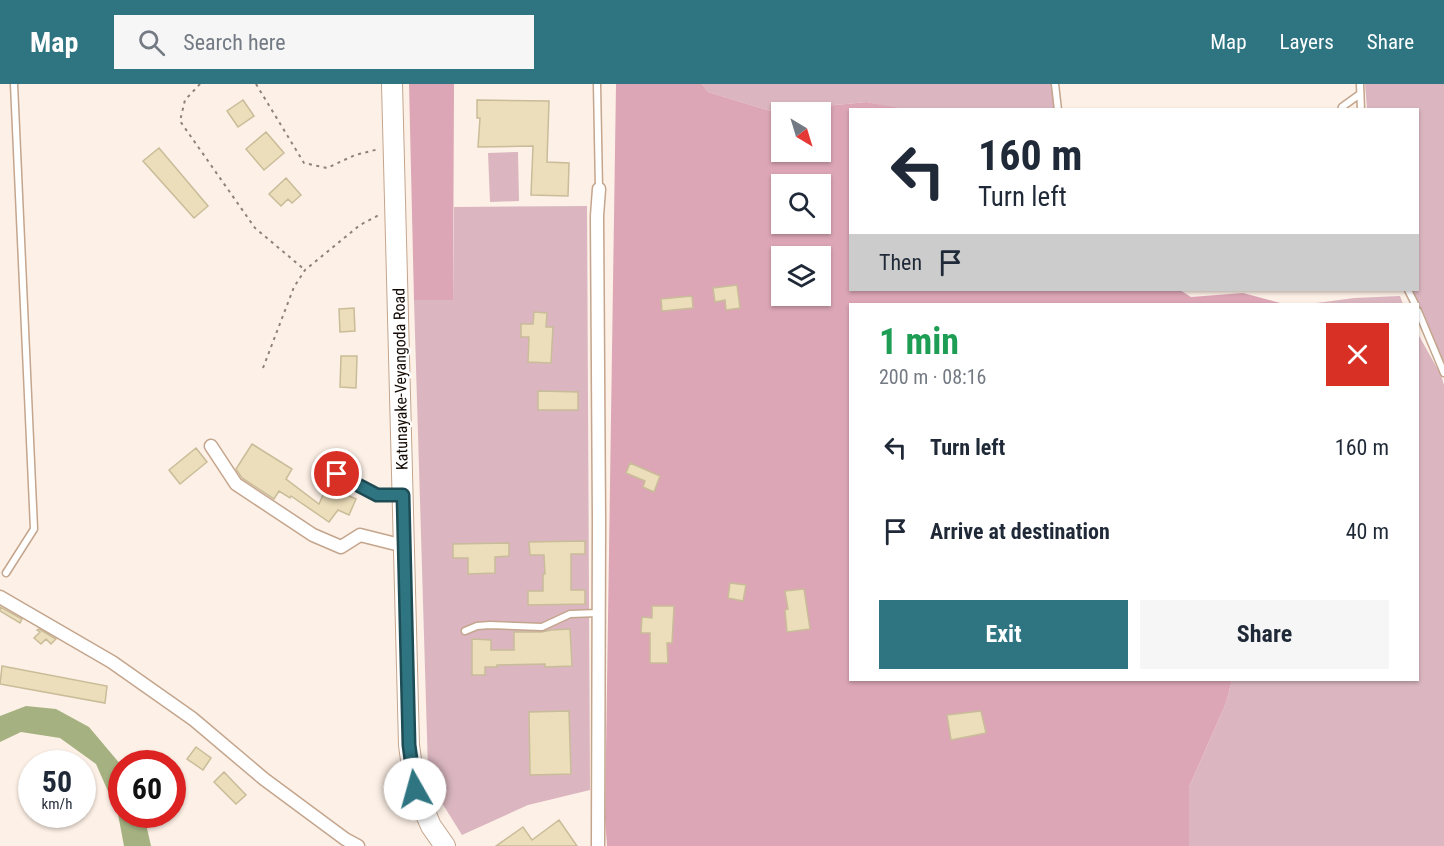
<!DOCTYPE html>
<meta charset="utf-8">
<style>
body{margin:0;font-family:"Roboto Condensed",sans-serif;background:#f6f6f7;color:#1f2937;height:100vh;display:flex;flex-direction:column;font-size:22px;white-space:nowrap}
*{box-sizing:border-box;margin:0}
p{font-size:20px;color:#747a83}
.icon{flex:none;width:33px;height:33px;fill:none;stroke:currentColor;stroke-width:2;stroke-linecap:round;stroke-linejoin:round}
.map{position:relative;flex:1;overflow:hidden}
.details{position:absolute;left:849px;top:219px;width:570px;height:378px;display:flex;flex-direction:column;background:#fff;border-radius:0px;box-shadow:0 2px 4px #0004}
.details>*{flex:none}
.guide{position:absolute;left:849px;top:24px;width:570px;height:183px;border-radius:0px;box-shadow:0 2px 4px #0004;background:#fff;color:#1f2937;overflow:hidden}
.needle{width:39px;rotate:142deg}
.buttons{position:absolute;left:771px;top:18px;display:grid;gap:12px}
.buttons a{display:grid;place-items:center;width:60px;height:60px;border-radius:0px;background:#fff;box-shadow:0 2px 4px #0004;font-size:30px}
.speed{position:absolute;left:18px;top:666px;display:flex;gap:12px;font-size:30px;font-weight:700;text-align:center}
.speed>*{display:grid;place-content:center;width:78px;height:78px;border-radius:50%;background:#fff;box-shadow:0 2px 4px #0004;line-height:1}
.speed small{font-size:15px;font-weight:400}
.speed .limit{border:9px solid #d22;background:#fff;color:#111}
.pin{position:absolute;display:grid;place-items:center;width:51px;height:51px;color:#fff;margin:-26px;border:3px solid #fff;border-radius:50%;box-shadow:0 2px 6px #0007}
.me{position:absolute;width:66px;margin:-33px;rotate:353deg;stroke-linejoin:round;filter:drop-shadow(0 0 4px #0008)}
.turn{display:flex;align-items:center;gap:21px;height:126px;padding:0 30px;font-size:27px}
.turn .icon{width:78px;height:78px;stroke-width:2.5}
.turn b{display:block;font-size:42px;line-height:51px}
.then{display:flex;align-items:center;height:57px;padding:0 30px;background:#0003;gap:12px;font-size:22px}
.round{display:grid;place-items:center;flex:none;width:63px;height:63px;border-radius:0px;background:#f6f6f7}
.headline{display:flex;align-items:center;justify-content:space-between;height:102px;padding:0 30px}
h1{font-size:36px;font-weight:700;line-height:45px;color:#1e9e55}
.cta{display:flex;gap:12px;margin-top:auto;padding:12px 30px}
.cta a{flex:1;height:69px;border-radius:0px;background:#2e7581;color:#fff;font-size:24px;font-weight:700;line-height:69px;text-align:center}
.cta a+a{background:#f6f6f7;color:#1f2937}
ul{padding:0;list-style:none}
li{display:flex;align-items:center;gap:18px;height:84px;padding:0 30px}
li div{flex:1}
li b{display:block;font-size:22px}
li em{font-style:normal}
header{display:flex;align-items:center;gap:36px;box-sizing:border-box;height:84px;padding:0 30px;background:#2e7581;color:#fff}
header strong{font-size:28px}
nav{display:flex;gap:33px;margin-inline-start:auto;font-size:21px}
.search{width:420px;height:54px;background:#f6f6f7;display:flex;align-items:center;gap:15px;box-sizing:border-box;padding:0 21px;border-radius:0px;color:#747a83;font-size:22px}
.map>svg:first-child{display:block}
</style>
<header>
<strong>Map</strong>
<div class="search"><svg class="icon" aria-label="search" viewBox="0 0 24 24"><circle cx="10" cy="10" r="6"/><path d="M15 15l6 6"/></svg>Search here</div>
<nav><a>Map</a><a>Layers</a><a>Share</a></nav>
</header>
<div class="map">
<svg width="1444" height="762" viewBox="0 0 1444 762">
<rect width="100%" height="100%" fill="#fdf0e6"/>
<!-- green -->
<path fill="#dbb6c0" d="M 702,0 L 1055,0 L 1058,25 L 904,26 L 867,18 L 771,27 L 708,8 Z
M 1365,0 L 1444,0 L 1444,278 L 1411,206 L 1418,206 L 1418,26 L 1367,25 Z
M 518,68 L 519,117 L 490,118 L 488,69 Z
M 587,122 L 590,706 L 528,721 L 462,751 L 442,719 L 428,686 L 414,216 L 453,216 L 454,123 Z
M 1400,212 L 1403,220 L 1309,220 L 1354,214 Z
M 1418,250 L 1441,291 L 1444,301 L 1444,762 L 1189,762 L 1189,703 L 1226,619 L 1232,596 L 1418,596 Z"/>
<!-- forest -->
<path fill="#dca6b6" fill-rule="evenodd" d="M 409,0 L 454,0 L 453,216 L 414,216 Z
M 616,0 L 702,0 L 708,8 L 771,27 L 867,18 L 904,25 L 850,26 L 850,206 L 1180,206 L 1191,213 L 1243,209 L 1284,220 L 850,220 L 850,596 L 1232,596 L 1226,619 L 1189,703 L 1189,762 L 607,762 L 605,735 ZM 782,28 L 820,28 L 820,68 L 782,68 ZM 782,100 L 820,100 L 820,140 L 782,140 ZM 782,172 L 820,172 L 820,212 L 782,212 Z"/>
<!-- water -->
<path fill="#a5b181" d="M 26,622 L 56,625 L 89,643 L 121,681 L 122,730 L 144,731 L 151,762 L 124,762 L 118,730 L 96,680 L 60,654 L 21,648 L 0,658 L 0,632 Z"/>
<!-- building -->
<path fill="#ecdeba" stroke="#c9bc99" stroke-width="1.5" d="M 243,16 L 254,32 L 238,43 L 227,27 Z
M 477,16 L 549,17 L 547,78 L 569,79 L 568,112 L 531,111 L 533,62 L 478,63 L 480,34 L 477,34 Z
M 266,48 L 284,69 L 264,86 L 246,65 Z
M 159,64 L 208,122 L 194,134 L 143,77 Z
M 286,94 L 301,111 L 292,119 L 288,115 L 281,122 L 269,110 Z
M 737,201 L 740,224 L 726,226 L 725,216 L 715,218 L 713,204 Z
M 692,212 L 693,224 L 662,227 L 661,215 Z
M 354,224 L 355,247 L 340,248 L 339,225 Z
M 534,228 L 547,229 L 546,243 L 553,243 L 551,279 L 528,278 L 529,253 L 521,253 L 521,240 L 533,240 Z
M 341,272 L 357,272 L 356,304 L 340,303 Z
M 538,307 L 578,308 L 578,326 L 538,326 Z
M 252,360 L 292,385 L 286,395 L 319,420 L 327,402 L 356,415 L 349,431 L 338,426 L 329,438 L 291,412 L 290,414 L 279,407 L 274,415 L 242,394 L 236,385 Z
M 196,364 L 207,378 L 180,400 L 169,386 Z
M 630,379 L 660,392 L 654,408 L 643,403 L 645,397 L 626,389 Z
M 585,457 L 585,470 L 571,470 L 571,506 L 585,506 L 585,520 L 528,521 L 528,507 L 543,507 L 543,490 L 545,490 L 544,471 L 530,471 L 529,458 Z
M 509,459 L 509,472 L 495,473 L 495,489 L 468,490 L 468,474 L 453,474 L 453,460 Z
M 730,499 L 746,501 L 743,517 L 728,514 Z
M 804,505 L 810,545 L 787,548 L 785,526 L 788,525 L 785,507 Z
M 652,522 L 674,522 L 672,559 L 667,559 L 668,579 L 650,579 L 650,549 L 641,549 L 642,533 L 652,534 Z
M 0,523 L 22,535 L 20,539 L 0,527 Z
M 39,545 L 56,555 L 51,560 L 46,555 L 41,560 L 34,554 L 40,548 L 37,546 Z
M 570,545 L 572,582 L 545,583 L 545,580 L 497,581 L 497,583 L 485,583 L 485,591 L 472,591 L 472,555 L 491,556 L 491,566 L 514,566 L 514,548 L 542,548 L 551,546 Z
M 2,582 L 107,602 L 105,619 L 0,600 Z
M 569,627 L 571,690 L 530,691 L 529,628 Z
M 981,627 L 986,649 L 951,656 L 947,631 Z
M 196,663 L 211,674 L 203,686 L 187,675 Z
M 224,688 L 246,711 L 236,720 L 214,698 Z
M 559,736 L 577,762 L 496,762 L 523,743 L 532,756 Z"/>
<g fill="none" stroke-linecap="round" stroke-linejoin="round">
<!-- service casing -->
<g stroke="#c4a58d" stroke-width="9">
<path id="service" d="M 597,0 L 599,105
M 1055,0 L 1058,26
M 1360,0 L 1361,26
M 1341,26 L 1342,23 L 1360,10
M 1408,206 L 1415,220
M 1418,227 L 1444,289
M 337,390 L 377,411 L 400,411
M 6,489 L 34,445 L 14,0
M 465,547 L 477,542 L 490,541 L 542,543 L 570,530 L 598,529"/>
</g>
<!-- minor casing -->
<g stroke="#c4a58d" stroke-width="15">
<path id="minor" d="M 211,362 L 236,400 L 313,451 L 341,463 L 360,451 L 404,462
M 0,513 L 112,578 L 193,635 L 264,695 L 345,755 L 358,762
M 598,762 L 599,437 L 597,132 L 599,105"/>
</g>
<!-- primary casing -->
<g stroke="#c4a58d" stroke-width="22">
<path id="primary" d="M 392,0 L 409,661 L 415,705 L 431,742 L 445,762"/>
</g>
<!-- path -->
<path stroke="#8e827a" stroke-width="2" stroke-dasharray="3 4.5" stroke-linecap="butt" d="M 200,0 L 185,16 L 180,37 L 255,144 L 305,186
M 256,0 L 304,79 L 327,84 L 355,71 L 379,65
M 263,284 L 294,203 L 305,186 L 360,141 L 381,130"/>
<!-- service -->
<use href="#service" stroke="#fff" stroke-width="6"/>
<!-- minor -->
<use href="#minor" stroke="#fff" stroke-width="12"/>
<!-- primary -->
<use href="#primary" stroke="#fff" stroke-width="20"/>
</g>
<g fill="none" stroke-linecap="round" stroke-linejoin="round">
<!-- route casing -->
<g stroke="#1e4c54" stroke-width="15">
<path id="route" d="M 337,390 L 377,411 L 403,411 L 409,661 L 415,705"/>
</g>
<!-- route -->
<use href="#route" stroke="#2e7581" stroke-width="10"/>
</g>
<g text-anchor="middle" stroke-width="4.5" stroke-linejoin="round" paint-order="stroke">
<!-- street labels -->
<g font-size="16" fill="#130903" stroke="#fff">
<text transform="translate(400 295) rotate(-91)" y="6">Katunayake-Veyangoda Road</text>
</g>
</g>
</svg>
<div class="buttons">
<a><svg class="needle" viewBox="-14 -14 28 28"><path d="M0-13l5 13h-10z" fill="#e53935"/><path d="M0 13l5-13h-10z" fill="#747a83"/></svg></a>
<a><svg class="icon" aria-label="search" viewBox="0 0 24 24"><circle cx="10" cy="10" r="6"/><path d="M15 15l6 6"/></svg></a>
<a><svg class="icon" aria-label="layers" viewBox="0 0 24 24"><path d="M12 4l9 5-9 5-9-5zM3 14l9 5 9-5"/></svg></a>
</div>
<div class="speed"><div>50<small>km/h</small></div><div class="limit">60</div></div>
<div class="pin" style="left:337px;top:390px;background:#d93025"><svg class="icon" aria-label="arrive" viewBox="0 0 24 24"><path d="M6 21V4h12l-3 4 3 4H6"/></svg></div>
<svg class="me" style="left:415px;top:705px" viewBox="-20 -20 40 40"><circle r="19" fill="#fff"/><path d="M0-13L10 11 0 6-10 11z" fill="#2e7581"/></svg>
<div class="guide">
<div class="turn"><svg class="icon" aria-label="left" viewBox="0 0 24 24"><path d="M17 20v-9H6M10 6l-5 5 5 5"/></svg><div><b>160 m</b>Turn left</div></div>
<div class="then">Then<svg class="icon" aria-label="arrive" viewBox="0 0 24 24"><path d="M6 21V4h12l-3 4 3 4H6"/></svg></div>
</div>
<section class="details">
<div class="headline"><div><h1>1 min</h1><p>200 m · 08:16</p></div><a class="round" style="background:#d93025;color:#fff"><svg class="icon" aria-label="close" viewBox="0 0 24 24"><path d="M6 6l12 12M18 6L6 18"/></svg></a></div>
<ul>
<li><svg class="icon" aria-label="left" viewBox="0 0 24 24"><path d="M17 20v-9H6M10 6l-5 5 5 5"/></svg><div><b>Turn left</b></div><em>160 m</em></li>
<li><svg class="icon" aria-label="arrive" viewBox="0 0 24 24"><path d="M6 21V4h12l-3 4 3 4H6"/></svg><div><b>Arrive at destination</b></div><em>40 m</em></li>
</ul>
<div class="cta"><a>Exit</a><a>Share</a></div>
</section>
</div>
